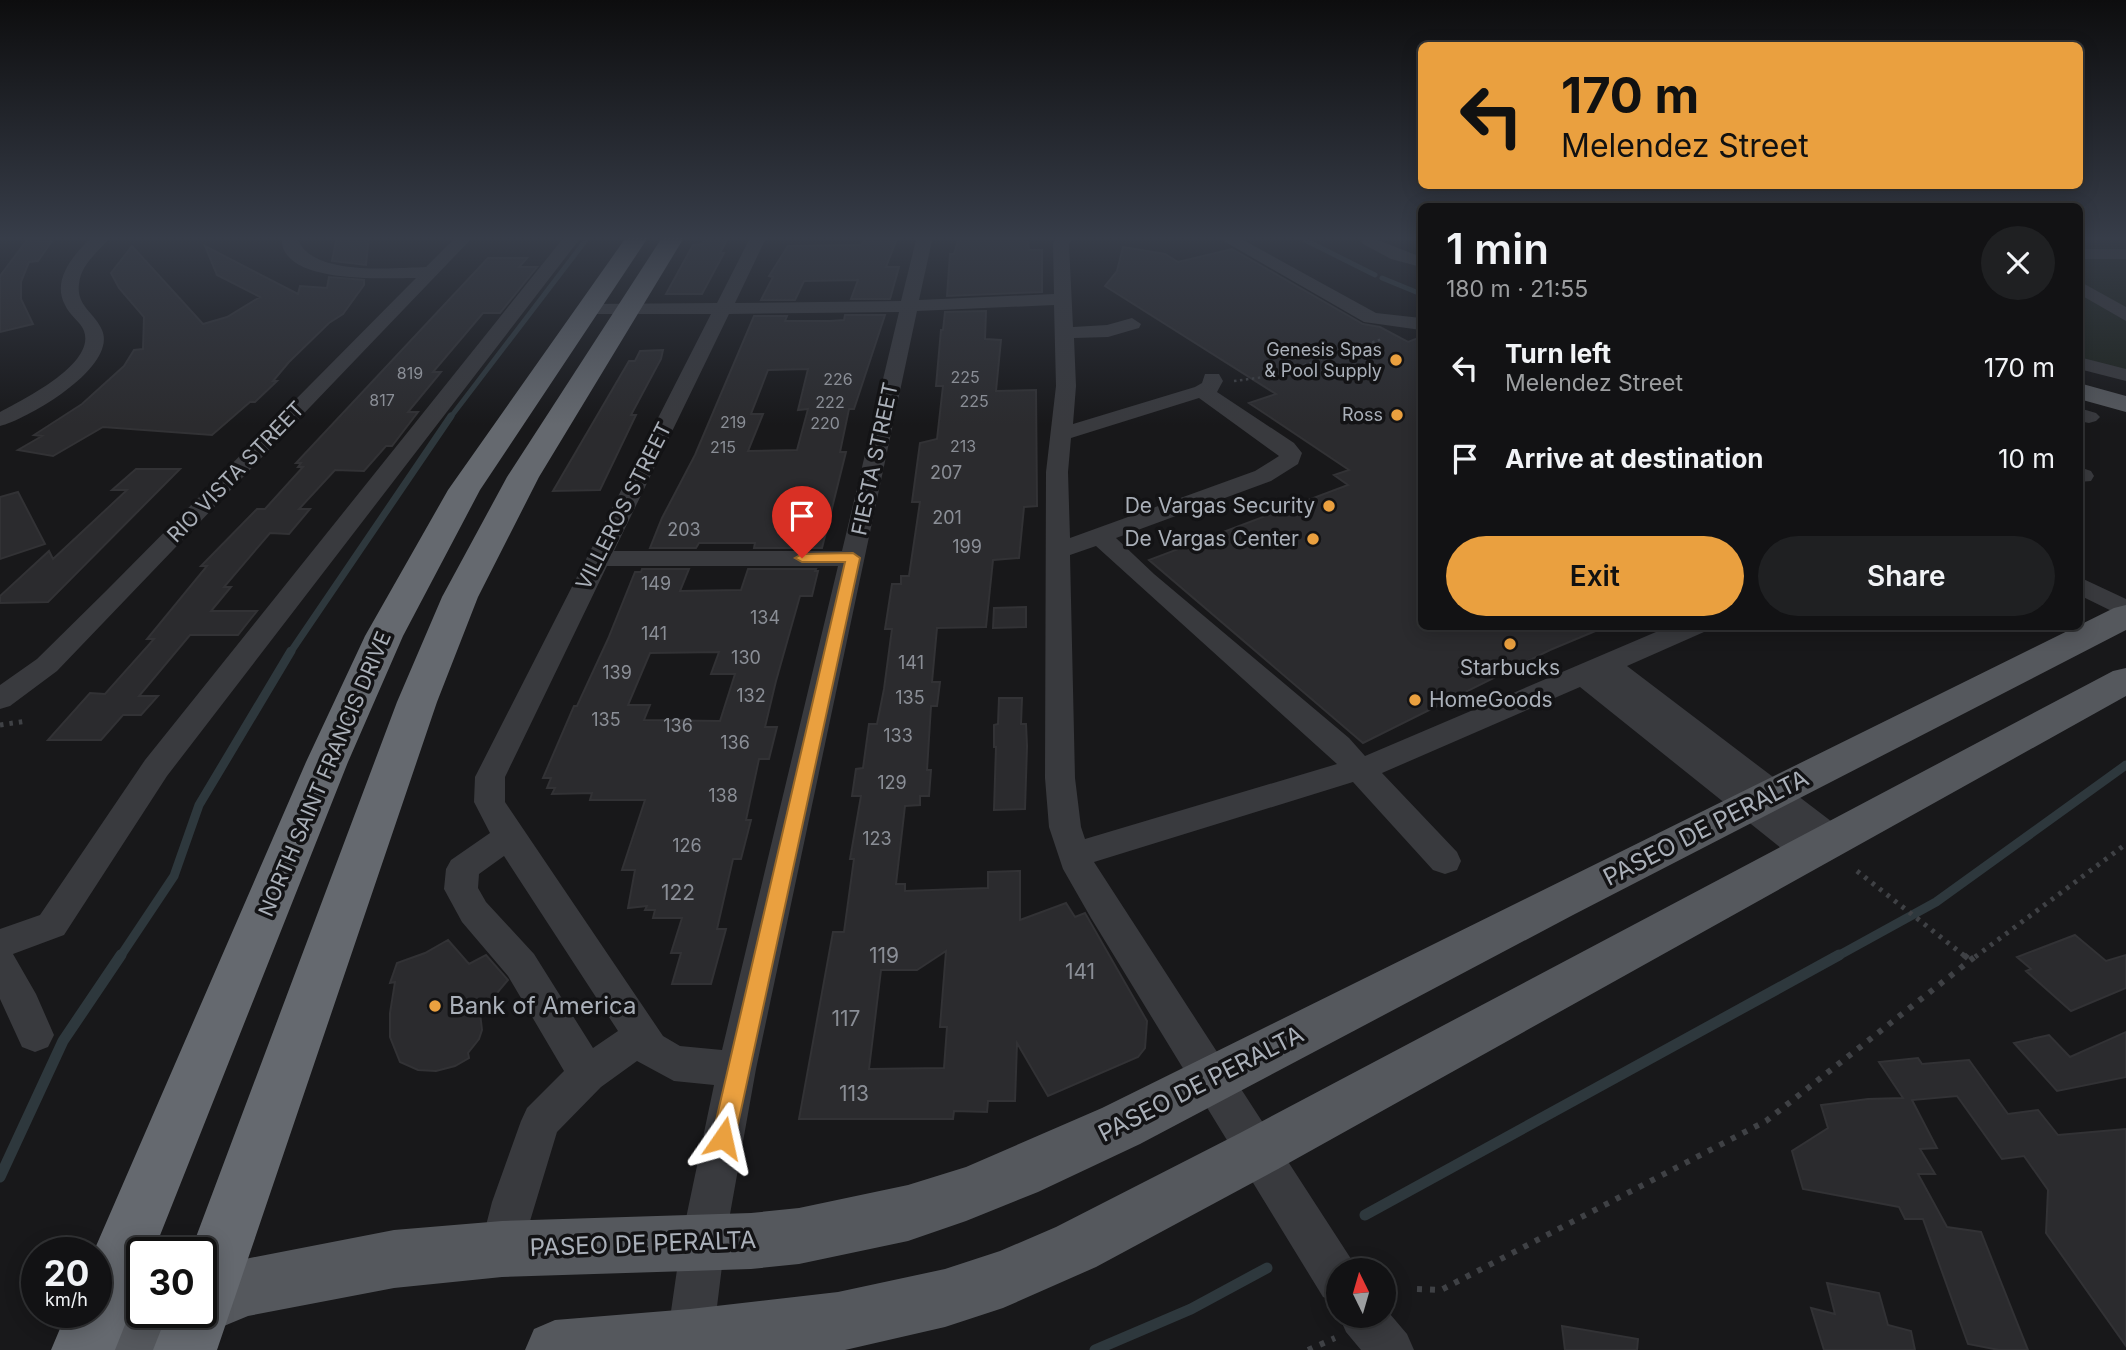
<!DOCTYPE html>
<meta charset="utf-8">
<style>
body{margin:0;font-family:Inter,sans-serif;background:#1f2022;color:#f1f3f6;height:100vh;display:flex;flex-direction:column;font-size:26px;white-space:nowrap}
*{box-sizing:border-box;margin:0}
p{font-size:23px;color:#9c9ea0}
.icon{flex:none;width:38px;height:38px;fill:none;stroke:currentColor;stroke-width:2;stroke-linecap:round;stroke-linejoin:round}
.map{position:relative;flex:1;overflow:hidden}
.drawer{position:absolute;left:1418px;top:203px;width:665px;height:427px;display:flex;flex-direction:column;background:#121214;border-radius:10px;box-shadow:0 4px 18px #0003,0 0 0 2px #313234}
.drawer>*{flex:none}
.banner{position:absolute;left:1418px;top:42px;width:665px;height:147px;border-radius:10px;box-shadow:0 4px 18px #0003,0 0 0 2px #313234;background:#eaa03f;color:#111;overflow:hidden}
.needle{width:46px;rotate:355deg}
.tools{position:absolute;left:1326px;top:1258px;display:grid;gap:14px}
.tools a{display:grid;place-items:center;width:70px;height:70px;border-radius:50%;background:#121214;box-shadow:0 4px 18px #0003,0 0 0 2px #313234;font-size:35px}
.speed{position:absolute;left:21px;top:1237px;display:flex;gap:14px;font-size:35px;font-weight:700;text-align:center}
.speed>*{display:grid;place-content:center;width:91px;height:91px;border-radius:50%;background:#121214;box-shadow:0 4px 18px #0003,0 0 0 2px #313234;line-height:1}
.speed small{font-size:18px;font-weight:400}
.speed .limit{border:4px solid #111;border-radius:10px;background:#fff;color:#111}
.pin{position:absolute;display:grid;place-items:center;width:60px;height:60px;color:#fff;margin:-72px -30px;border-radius:50% 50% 50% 0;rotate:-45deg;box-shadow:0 0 7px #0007}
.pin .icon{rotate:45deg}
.me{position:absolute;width:77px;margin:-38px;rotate:11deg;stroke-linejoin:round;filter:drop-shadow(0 0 5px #0008)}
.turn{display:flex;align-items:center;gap:24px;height:147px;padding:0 28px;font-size:32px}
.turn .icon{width:91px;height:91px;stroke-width:2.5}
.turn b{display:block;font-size:49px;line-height:60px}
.round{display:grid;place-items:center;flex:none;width:74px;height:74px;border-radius:37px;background:#1f2022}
.head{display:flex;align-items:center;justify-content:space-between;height:119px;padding:0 28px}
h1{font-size:42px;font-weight:600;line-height:52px}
.cta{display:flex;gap:14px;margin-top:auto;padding:14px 28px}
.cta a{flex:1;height:80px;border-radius:42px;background:#eaa03f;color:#111;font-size:28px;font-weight:600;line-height:80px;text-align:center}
.cta a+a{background:#1f2022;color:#f1f3f6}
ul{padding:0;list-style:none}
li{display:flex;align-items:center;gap:21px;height:91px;padding:0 28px}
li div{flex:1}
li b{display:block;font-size:26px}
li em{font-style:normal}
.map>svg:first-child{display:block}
</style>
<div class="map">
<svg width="2126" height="1350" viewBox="0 0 2126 1350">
<rect width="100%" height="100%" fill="#18181a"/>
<!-- green -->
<path fill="#1e241e" d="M 2079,236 L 2126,236 L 2126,373 L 2079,363 Z"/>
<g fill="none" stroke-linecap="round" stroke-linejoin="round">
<!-- stream-far3 -->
<path stroke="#2e383d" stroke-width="5" d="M 1297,236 L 1375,275
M 1382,278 L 1421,294
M 450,418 L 589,236"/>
<!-- stream-far2 -->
<path stroke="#2e383d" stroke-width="7" d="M 290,653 L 451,416"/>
<!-- stream-far1 -->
<path stroke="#2e383d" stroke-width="9" d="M 120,957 L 174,876 L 199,805 L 291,651
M 1836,957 L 1936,902 L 2126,765"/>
<!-- stream -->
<path stroke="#2e383d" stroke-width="11" d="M 0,1177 L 63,1041 L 121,955
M 1365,1215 L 1839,955
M 1095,1350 L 1191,1309 L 1267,1268"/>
</g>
<!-- building -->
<path fill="#2b2b2e" stroke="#323235" stroke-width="2" fill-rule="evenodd" d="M 30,236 L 40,236 L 38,242 L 52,241 L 38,261 L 29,262 L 21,282 L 21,299 L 33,324 L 0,332 L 0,276 Z
M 337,236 L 369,236 L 366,265 L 332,261 Z
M 868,236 L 898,236 L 886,267 L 899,267 L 890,299 L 851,299 L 858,280 L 804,281 L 795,300 L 761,300 L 773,277 L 769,276 L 788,246 L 861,245 Z
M 1027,236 L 1029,250 L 1042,250 L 1042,292 L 947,296 L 950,254 L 954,254 L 959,237 Z
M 704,240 L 727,240 L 720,253 L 724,253 L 702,294 L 666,294 L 693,245 L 702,244 Z
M 132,246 L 203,324 L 227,317 L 260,297 L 217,275 L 205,246 L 298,294 L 300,286 L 327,288 L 329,277 L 364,280 L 364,285 L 343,314 L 329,323 L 289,362 L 273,381 L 277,381 L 255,402 L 250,402 L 212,435 L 103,427 L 53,456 L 18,450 L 42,436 L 34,435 L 82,404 L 124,366 L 134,350 L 143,349 L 144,317 L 119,288 L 111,273 Z
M 1123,247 L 1165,254 L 1178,262 L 1232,249 L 1363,324 L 1380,327 L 1408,342 L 1421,337 L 1421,626 L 1605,627 L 1550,650 L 1363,743 L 1149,560 L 1348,485 L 1334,475 L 1349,470 L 1249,403 L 1276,394 L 1105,286 L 1117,271 Z
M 488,258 L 527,258 L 519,267 L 537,267 L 500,313 L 483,313 L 433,372 L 441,372 L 408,412 L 418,412 L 392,446 L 386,446 L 364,471 L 335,470 L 299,509 L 310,509 L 289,534 L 270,533 L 224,587 L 231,587 L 211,611 L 257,611 L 238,635 L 190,635 L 139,696 L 158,696 L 141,715 L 123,715 L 101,740 L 48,740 L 90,693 L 105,694 L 154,639 L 147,639 L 207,566 L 201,566 L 257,509 L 265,509 L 303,467 L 298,467 L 301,463 L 296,463 Z
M 986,311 L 985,339 L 1001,340 L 996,391 L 1036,390 L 1037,506 L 1024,507 L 1019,558 L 993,560 L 986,627 L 937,628 L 932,682 L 940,682 L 937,706 L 931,706 L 927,770 L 931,770 L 929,796 L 920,796 L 920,805 L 905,806 L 896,884 L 905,884 L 905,891 L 988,888 L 988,872 L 1020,871 L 1020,920 L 1066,903 L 1075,917 L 1085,913 L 1147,1021 L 1145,1048 L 1138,1057 L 1048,1096 L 1017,1043 L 1015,1101 L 988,1101 L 987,1112 L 954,1111 L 953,1119 L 799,1119 L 833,932 L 844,932 L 854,859 L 850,859 L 861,796 L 852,796 L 856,769 L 863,768 L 869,724 L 877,724 L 884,689 L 892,629 L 885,629 L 892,584 L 901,584 L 901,576 L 909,576 L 920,502 L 912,502 L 920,443 L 937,439 L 943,386 L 936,386 L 941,330 L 943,330 L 945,312 ZM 946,951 L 940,1027 L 947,1027 L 944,1068 L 869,1069 L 881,970 L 917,970 Z
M 845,315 L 885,315 L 854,409 L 849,409 L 840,452 L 846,452 L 822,548 L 754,548 L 755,543 L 699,543 L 696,548 L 650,548 L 662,518 L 695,455 L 754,316 L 787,316 L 785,321 L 830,321 L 844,320 ZM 808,369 L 798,410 L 808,409 L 797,450 L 748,451 L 763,414 L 751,414 L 768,370 Z
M 663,350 L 661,359 L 631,415 L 636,415 L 600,490 L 553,491 L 629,361 L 635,361 L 640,351 Z
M 136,469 L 180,469 L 48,602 L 0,603 L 0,596 L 49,551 L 53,559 L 127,490 L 112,490 Z
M 18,492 L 45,544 L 0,559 L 0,497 Z
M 642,569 L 689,569 L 680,591 L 741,590 L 748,569 L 816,569 L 815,571 L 818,571 L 812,596 L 800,596 L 776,681 L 765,727 L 777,727 L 769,759 L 759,759 L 746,820 L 751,820 L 741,859 L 733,859 L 717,929 L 726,929 L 711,984 L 672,984 L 681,953 L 671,953 L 682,918 L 653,918 L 655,910 L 645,910 L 647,906 L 628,908 L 635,870 L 622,870 L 645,800 L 590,800 L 592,793 L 552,794 L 555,788 L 547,788 L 551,778 L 543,778 L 574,706 L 577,706 L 608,639 L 635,572 L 641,572 ZM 719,652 L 711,674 L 735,674 L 720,721 L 644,720 L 650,705 L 628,705 L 650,653 Z
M 1026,607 L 1026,627 L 993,628 L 994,608 Z
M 999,698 L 1022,698 L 1021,724 L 1026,724 L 1027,746 L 1025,809 L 994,810 L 996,747 L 994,747 L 994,725 L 998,724 Z
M 2075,935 L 2106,961 L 2126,955 L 2126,988 L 2071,1011 L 2026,971 L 2031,969 L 2017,957 Z
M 448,940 L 469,964 L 486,955 L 508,980 L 480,1013 L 482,1030 L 479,1039 L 468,1053 L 469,1058 L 455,1066 L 436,1071 L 418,1070 L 400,1062 L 390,1037 L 390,1013 L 395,982 L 390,983 L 397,963 L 425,953 Z
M 2126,1032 L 2126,1077 L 2057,1091 L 2014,1043 L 2049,1035 L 2070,1057 Z
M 1918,1058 L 1922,1064 L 1969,1060 L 2008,1114 L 2038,1110 L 2058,1135 L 2126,1129 L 2126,1346 L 2046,1233 L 2048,1190 L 2024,1156 L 2002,1159 L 1957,1096 L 1912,1100 L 1937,1148 L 1920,1149 L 1935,1174 L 1918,1174 L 1947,1227 L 1981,1232 L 2028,1350 L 1999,1350 L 1968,1344 L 1923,1219 L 1905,1219 L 1899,1207 L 1803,1189 L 1792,1151 L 1828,1128 L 1821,1105 L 1868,1099 L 1903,1098 L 1879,1062 Z
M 1827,1283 L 1879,1293 L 1888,1325 L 1911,1331 L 1915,1350 L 1824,1350 L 1811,1308 L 1835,1314 Z
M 1562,1326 L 1638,1339 L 1637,1350 L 1565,1350 Z"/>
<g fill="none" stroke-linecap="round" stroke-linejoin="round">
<!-- path-far2 -->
<path stroke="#3f4145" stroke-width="2.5" stroke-dasharray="2.5 3.5" stroke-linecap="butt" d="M 1234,381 L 1272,376 L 1382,339"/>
<!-- path-far1 -->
<path stroke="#3f4145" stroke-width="5" stroke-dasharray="3.5 6" stroke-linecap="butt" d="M 0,725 L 27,721
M 1857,871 L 1966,957
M 1975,957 L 2126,844"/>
<!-- path -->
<path stroke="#3f4145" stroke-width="6" stroke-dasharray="5 8" stroke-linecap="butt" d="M 1964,955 L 1970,960
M 1417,1289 L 1441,1290 L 1766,1121 L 1977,955
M 1308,1350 L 1335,1338"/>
<!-- minor -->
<path fill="#393a3e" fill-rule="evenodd" d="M 93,236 L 111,236 C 99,252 81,263 79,284 C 76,306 95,313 102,330 C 118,367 28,419 0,426 L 0,412 C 22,400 96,364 84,331 C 81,322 69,315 65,305 C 51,279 75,253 93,236 Z
M 281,236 L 297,236 C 307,277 392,268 426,267 L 457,236 L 474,236 L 57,671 L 10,706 L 0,709 L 0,685 L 37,659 L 107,590 L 416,278 C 385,278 303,283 285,252 C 282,248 282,241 281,236 Z
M 565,236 L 582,236 L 167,776 L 64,935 L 13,954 L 36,994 L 54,1035 L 48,1047 L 35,1052 L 22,1047 L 0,999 L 0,929 L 40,915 L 145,760 Z
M 751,236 L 767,236 L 735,303 L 901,301 L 917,236 L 933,236 L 919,300 L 1054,294 L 1053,244 L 1057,236 L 1073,236 L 1069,244 L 1073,327 L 1107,325 L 1132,318 L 1141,324 L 1139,328 L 1108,337 L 1074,338 L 1076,386 L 1073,424 L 1195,387 L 1202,383 L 1205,374 L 1219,374 L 1223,381 L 1217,392 L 1294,443 L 1302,453 L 1298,464 L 1271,481 L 1116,538 L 1154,574 L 1349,738 L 1365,756 L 1670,626 L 1708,626 L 1704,632 L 1627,666 L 1844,831 L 1849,840 L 1844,849 L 1833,853 L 1824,850 L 1821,861 L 1809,865 L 1797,861 L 1580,687 L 1382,773 L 1457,852 L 1461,861 L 1457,870 L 1445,874 L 1433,870 L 1353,782 L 1094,862 L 1355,1265 L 1357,1270 L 1339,1270 L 1339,1303 L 1323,1297 L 1091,918 L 1063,869 L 1049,827 L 1045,778 L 1046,472 L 1056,386 L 1054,305 L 917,311 L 756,1069 L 725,1242 L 713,1339 L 708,1350 L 672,1350 L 667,1339 L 681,1242 L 714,1085 L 674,1081 L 637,1061 L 601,1087 L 557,1132 L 517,1264 L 502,1271 L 487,1264 L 480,1249 L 492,1202 L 521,1121 L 527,1108 L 564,1071 L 508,976 L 462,922 L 444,889 L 446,869 L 451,860 L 490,833 L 474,802 L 475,777 L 711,314 L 588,314 L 579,309 L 588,304 L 717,303 ZM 899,312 L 842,551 L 614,551 L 729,314 ZM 1199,398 L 1279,456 L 1255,471 L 1070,538 L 1068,472 L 1071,438 ZM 1096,546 L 1337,764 L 1085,839 L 1081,827 L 1075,778 L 1070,555 ZM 607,566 L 838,566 L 722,1050 L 680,1046 L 663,1036 L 505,802 L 505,777 ZM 504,856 L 618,1031 L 593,1048 L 534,954 L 486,902 L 478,888 L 479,874 Z
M 1215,236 L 1236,236 L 1376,313 L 1421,318 L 1421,330 L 1364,322 Z
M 1368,236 L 1421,257 L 1421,267 L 1391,259 L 1363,244 L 1361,241 Z
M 2079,249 L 2126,249 L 2126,259 L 2079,259 Z
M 2079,281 L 2126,307 L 2126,321 L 2079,294 Z
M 2079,357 L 2126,369 L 2126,381 L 2079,369 Z
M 2079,408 L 2096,413 L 2100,417 L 2096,421 L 2089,423 L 2079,421 Z
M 2079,467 L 2091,471 L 2094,476 L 2091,481 L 2079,482 Z
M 2079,577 L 2126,599 L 2126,618 L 2079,595 Z
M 1384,1307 L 1407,1334 L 1414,1350 L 1361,1350 L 1346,1332 L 1339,1316 L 1384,1316 Z"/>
<!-- major -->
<path fill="#55585d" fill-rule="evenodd" d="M 2079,383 L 2126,396 L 2126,412 L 2079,399 Z
M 2126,605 L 2126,630 L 1573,915 L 1140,1144 L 1038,1192 L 966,1221 L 908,1241 L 799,1264 L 751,1269 L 502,1277 L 394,1288 L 248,1316 L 166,1350 L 63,1350 L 72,1329 L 142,1300 L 142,1312 L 201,1312 L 201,1277 L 245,1259 L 394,1230 L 502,1221 L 751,1213 L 799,1208 L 908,1185 L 966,1167 L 1102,1108 L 2114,608 Z
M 2126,668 L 2126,696 L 1278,1169 L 1096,1267 L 1003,1308 L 945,1327 L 845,1350 L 525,1350 L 534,1329 L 555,1320 L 690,1309 L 838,1292 L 945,1269 L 1000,1251 L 1056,1227 L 1240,1133 L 2113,671 Z"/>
<!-- highway -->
<path fill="#65696f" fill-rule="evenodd" d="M 627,236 L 649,236 L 480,490 L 403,636 L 348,762 L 153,1253 L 142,1253 L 142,1282 L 115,1350 L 51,1350 L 67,1312 L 96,1312 L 96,1253 L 93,1253 L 306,762 L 365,636 L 448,490 Z
M 663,236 L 685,236 L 539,477 L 478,597 L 437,702 L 217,1350 L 153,1350 L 168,1312 L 201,1312 L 201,1253 L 190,1253 L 397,702 L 442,597 L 507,477 Z"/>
</g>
<!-- sky -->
<linearGradient id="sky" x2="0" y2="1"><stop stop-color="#0d0d0e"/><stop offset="0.56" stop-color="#373d49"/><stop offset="1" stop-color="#373d49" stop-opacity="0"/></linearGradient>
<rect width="2126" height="425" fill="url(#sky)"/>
<!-- route -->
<path fill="#eaa03f" stroke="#986829" stroke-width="2" d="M 853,553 L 860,558 L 735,1138 L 731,1146 L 723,1149 L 715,1146 L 712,1138 L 845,562 L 802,562 L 795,558 L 802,554 Z"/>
<!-- markers -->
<g fill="#eaa03f" stroke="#131315" stroke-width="2.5">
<circle cx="1396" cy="360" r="7"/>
<circle cx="1397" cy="415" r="7"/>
<circle cx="1329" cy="506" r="7"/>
<circle cx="1313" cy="539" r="7"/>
<circle cx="1510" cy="644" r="7"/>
<circle cx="1415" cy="700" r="7"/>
<circle cx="435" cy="1006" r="7"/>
</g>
<g text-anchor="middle" stroke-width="7" stroke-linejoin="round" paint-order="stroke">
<!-- far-number labels -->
<g font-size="16" fill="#8a8e96">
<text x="410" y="379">819</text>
<text x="965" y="383">225</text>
<text x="838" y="385">226</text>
<text x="382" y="406">817</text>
<text x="974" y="407">225</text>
<text x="830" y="408">222</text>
<text x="733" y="428">219</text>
<text x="825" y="429">220</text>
<text x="963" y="452">213</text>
<text x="723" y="453">215</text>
</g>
<!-- far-poi labels -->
<g font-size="18" fill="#aab0b9" stroke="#131315" text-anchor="end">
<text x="1382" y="356">Genesis Spas<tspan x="1382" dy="21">&amp; Pool Supply</tspan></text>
<text x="1383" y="421">Ross</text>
</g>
<!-- number labels -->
<g font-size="18" fill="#8a8e96">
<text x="946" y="479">207</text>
<text x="947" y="524">201</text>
<text x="684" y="536">203</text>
<text x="967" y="553">199</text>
<text x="656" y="590">149</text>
<text x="765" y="624">134</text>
<text x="654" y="640">141</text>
<text x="746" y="664">130</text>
<text x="911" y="669">141</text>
<text x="617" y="679">139</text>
<text x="751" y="702">132</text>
<text x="910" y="704">135</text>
<text x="606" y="726">135</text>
<text x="678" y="732">136</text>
<text x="898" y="742">133</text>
<text x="735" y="749">136</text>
<text x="892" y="789">129</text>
<text x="723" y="802">138</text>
<text x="877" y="845">123</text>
<text x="687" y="852">126</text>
</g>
<!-- street labels -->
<g font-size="21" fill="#aab0b9" stroke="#131315">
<text transform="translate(875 459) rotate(-78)" y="7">FIESTA STREET</text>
<text transform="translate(236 472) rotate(-46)" y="7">RIO VISTA STREET</text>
<text transform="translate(624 506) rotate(-63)" y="7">VILLEROS STREET</text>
<text transform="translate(325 774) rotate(-67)" y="7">NORTH SAINT FRANCIS DRIVE</text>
</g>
<!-- poi labels -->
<g font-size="21" fill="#aab0b9" stroke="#131315" text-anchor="end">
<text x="1315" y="513">De Vargas Security</text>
<text x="1299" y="546">De Vargas Center</text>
<text x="1510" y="675" text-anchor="middle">Starbucks</text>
<text x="1429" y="707" text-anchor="start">HomeGoods</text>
</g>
<!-- near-number labels -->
<g font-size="21" fill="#8a8e96">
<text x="678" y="900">122</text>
<text x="884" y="963">119</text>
<text x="1080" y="979">141</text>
<text x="846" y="1026">117</text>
<text x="854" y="1101">113</text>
</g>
<!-- near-street labels -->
<g font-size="24" fill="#aab0b9" stroke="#131315">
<text transform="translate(1706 828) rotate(-27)" y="8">PASEO DE PERALTA</text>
<text transform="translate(1201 1084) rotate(-27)" y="8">PASEO DE PERALTA</text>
<text transform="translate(643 1244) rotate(-2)" y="8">PASEO DE PERALTA</text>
</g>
<!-- near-poi labels -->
<g font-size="24" fill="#aab0b9" stroke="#131315" text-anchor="start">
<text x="449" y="1014">Bank of America</text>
</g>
</g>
</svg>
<div class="tools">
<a><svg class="needle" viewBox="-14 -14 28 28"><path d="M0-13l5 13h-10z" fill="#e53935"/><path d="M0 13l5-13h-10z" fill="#9c9ea0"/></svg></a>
</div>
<div class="speed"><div>20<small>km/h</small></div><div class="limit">30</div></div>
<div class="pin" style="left:802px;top:558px;background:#d93025"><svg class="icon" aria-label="arrive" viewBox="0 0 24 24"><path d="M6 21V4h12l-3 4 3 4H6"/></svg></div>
<svg class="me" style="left:723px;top:1138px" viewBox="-20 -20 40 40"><path d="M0-17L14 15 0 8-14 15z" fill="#eaa03f" stroke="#fff" stroke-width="4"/></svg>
<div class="banner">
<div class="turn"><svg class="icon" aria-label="left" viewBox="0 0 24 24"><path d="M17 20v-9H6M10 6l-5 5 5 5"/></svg><div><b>170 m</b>Melendez Street</div></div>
</div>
<section class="drawer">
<div class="head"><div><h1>1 min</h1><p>180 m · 21:55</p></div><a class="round"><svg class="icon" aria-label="close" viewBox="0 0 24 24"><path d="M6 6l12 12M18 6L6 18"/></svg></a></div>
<ul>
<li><svg class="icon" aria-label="left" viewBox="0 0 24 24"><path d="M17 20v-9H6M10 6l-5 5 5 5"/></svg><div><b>Turn left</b><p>Melendez Street</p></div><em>170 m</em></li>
<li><svg class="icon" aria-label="arrive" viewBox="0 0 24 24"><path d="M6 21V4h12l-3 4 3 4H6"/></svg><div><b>Arrive at destination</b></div><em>10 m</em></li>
</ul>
<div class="cta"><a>Exit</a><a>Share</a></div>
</section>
</div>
